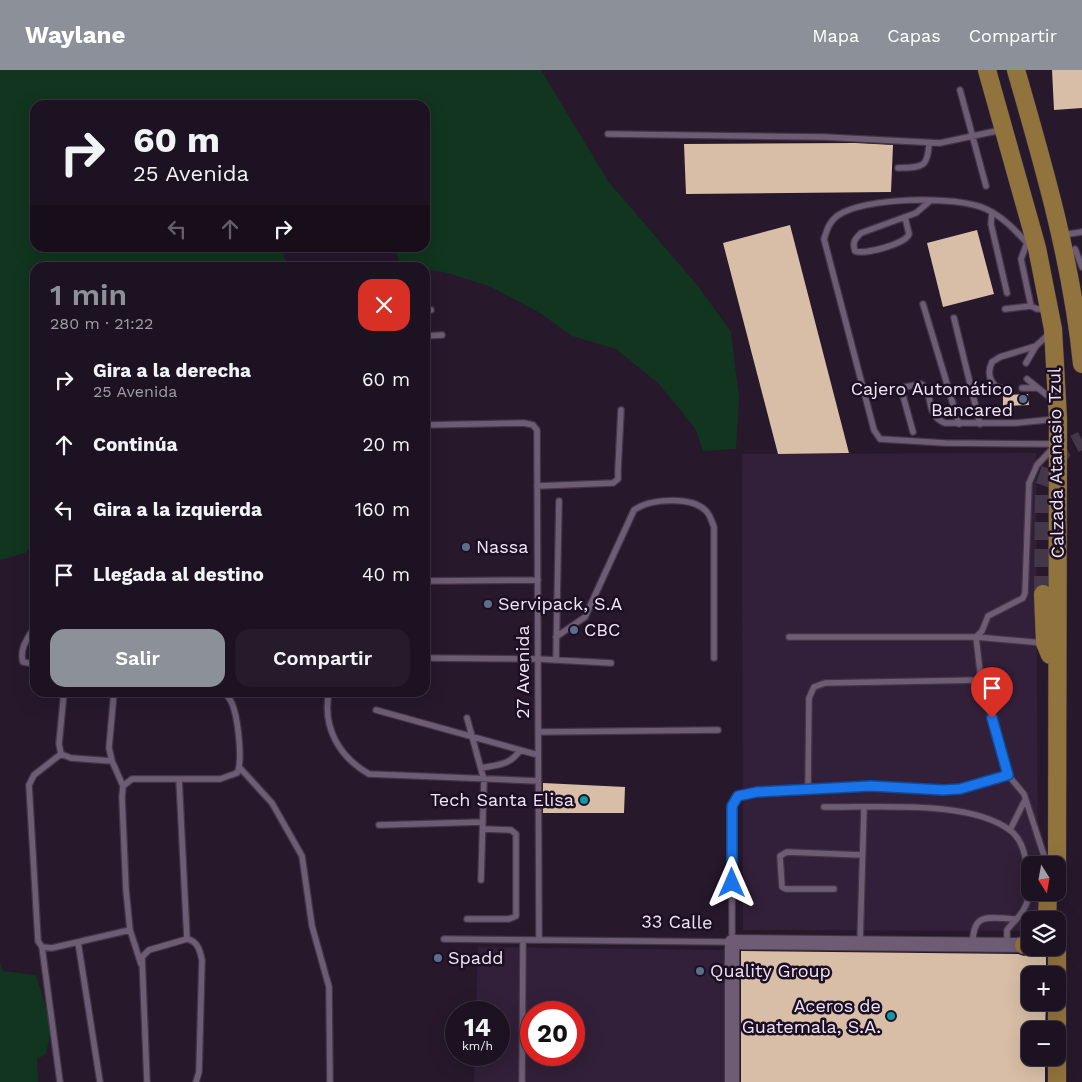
<!DOCTYPE html>
<html lang="es">
<meta charset="utf-8">
<style>
body{margin:0;font-family:"Work Sans",sans-serif;background:#251b2a;color:#f1f3f6;height:100vh;display:flex;flex-direction:column;font-size:19px;white-space:nowrap}
*{box-sizing:border-box;margin:0}
p{font-size:16px;color:#a09ea5}
.icon{flex:none;width:28px;height:28px;fill:none;stroke:currentColor;stroke-width:2;stroke-linecap:round;stroke-linejoin:round}
.map{position:relative;flex:1;overflow:hidden}
.panel{position:absolute;left:30px;top:192px;width:400px;height:435px;display:flex;flex-direction:column;background:#1d1221;border-radius:15px;box-shadow:0 5px 20px #0002,0 0 0 1px #3b323f}
.panel>*{flex:none}
.guide{position:absolute;left:30px;top:30px;width:400px;height:152px;border-radius:15px;box-shadow:0 5px 20px #0002,0 0 0 1px #3b323f;background:#1d1221;color:#f1f3f6;overflow:hidden}
.needle{width:32px;rotate:169deg}
.buttons{position:absolute;left:1021px;top:786px;display:grid;gap:10px}
.buttons a{display:grid;place-items:center;width:45px;height:45px;border-radius:10px;background:#1d1221;box-shadow:0 5px 20px #0002,0 0 0 1px #3b323f;font-size:25px}
.speed{position:absolute;left:445px;top:931px;display:flex;gap:10px;font-size:25px;font-weight:700;text-align:center}
.speed>*{display:grid;place-content:center;width:65px;height:65px;border-radius:50%;background:#1d1221;box-shadow:0 5px 20px #0002,0 0 0 1px #3b323f;line-height:1}
.speed small{font-size:12px;font-weight:400}
.speed .limit{border:8px solid #d22;background:#fff;color:#111}
.pin{position:absolute;display:grid;place-items:center;width:42px;height:42px;color:#fff;margin:-51px -21px;border-radius:50% 50% 50% 0;rotate:-45deg;box-shadow:0 0 5px #0007}
.pin .icon{rotate:45deg}
.me{position:absolute;width:55px;margin:-28px;rotate:0deg;stroke-linejoin:round;filter:drop-shadow(0 0 4px #0008)}
.turn{display:flex;align-items:center;gap:18px;height:105px;padding:0 20px;font-size:22px}
.turn .icon{width:65px;height:65px;stroke-width:2.5}
.turn b{display:block;font-size:35px;line-height:42px}
.lanes{display:flex;align-items:center;height:48px;padding:0 20px;background:#0003;justify-content:center;gap:25px;direction:ltr}
.lanes .off{opacity:.35}
.round{display:grid;place-items:center;flex:none;width:52px;height:52px;border-radius:15px;background:#251b2a}
.summary{display:flex;align-items:center;justify-content:space-between;height:85px;padding:0 20px}
h1{font-size:30px;font-weight:600;line-height:38px;color:#8c9099}
.cta{display:flex;gap:10px;margin-top:auto;padding:10px 20px}
.cta a{flex:1;height:58px;border-radius:15px;background:#8c9099;color:#fff;font-size:20px;font-weight:600;line-height:58px;text-align:center}
.cta a+a{background:#251b2a;color:#f1f3f6}
ul{padding:0;list-style:none}
li{display:flex;align-items:center;gap:15px;height:65px;padding:0 20px}
li div{flex:1}
li b{display:block;font-size:19px}
li em{font-style:normal}
header{display:flex;align-items:center;gap:30px;box-sizing:border-box;height:70px;padding:0 25px;background:#8c9099;color:#fff}
header strong{font-size:24px}
nav{display:flex;gap:28px;margin-inline-start:auto;font-size:18px}
.map>svg:first-child{display:block}
</style>
<header>
<strong>Waylane</strong>
<nav><a>Mapa</a><a>Capas</a><a>Compartir</a></nav>
</header>
<div class="map">
<svg width="1082" height="1012" viewBox="0 0 1082 1012">
<rect width="100%" height="100%" fill="#27182c"/>
<!-- built -->
<path fill="#321f39" fill-rule="evenodd" d="M 1036,383 L 1038,795 L 1030,795 L 1030,822 L 1039,823 L 1039,850 L 1030,850 L 1029,861 L 743,860 L 742,384 Z
M 478,877 L 729,880 L 730,1012 L 474,1012 L 475,985 L 499,985 L 499,942 L 476,942 ZM 531,942 L 574,942 L 574,985 L 531,985 Z"/>
<!-- green -->
<path fill="#11351f" d="M 0,0 L 541,0 L 608,111 L 698,216 L 731,262 L 739,328 L 736,379 L 703,381 L 695,358 L 658,313 L 616,279 L 572,266 L 540,243 L 489,216 L 448,203 L 401,195 L 394,178 L 425,178 L 425,35 L 35,35 L 35,178 L 283,178 L 284,188 L 293,197 L 35,198 L 35,472 L 25,483 L 0,490 Z
M 0,893 L 3,901 L 36,905 L 52,956 L 46,984 L 37,989 L 38,1012 L 0,1012 Z"/>
<!-- building -->
<path fill="#d8bea7" d="M 1052,0 L 1082,0 L 1082,38 L 1054,40 Z
M 855,73 L 893,75 L 891,122 L 686,124 L 684,74 Z
M 790,155 L 849,383 L 778,384 L 723,173 Z
M 977,160 L 994,224 L 943,237 L 927,173 Z
M 1028,324 L 1029,335 L 1003,336 L 1003,325 Z
M 543,713 L 625,717 L 624,743 L 543,743 Z
M 741,881 L 1018,884 L 1024,886 L 1036,881 L 1046,881 L 1046,905 L 1030,905 L 1030,932 L 1046,932 L 1045,960 L 1030,960 L 1030,988 L 1045,988 L 1045,1012 L 741,1012 Z"/>
<g fill="none" stroke-linecap="round" stroke-linejoin="round">
<!-- primary-tunnel -->
<path stroke="#45374a" stroke-width="18" stroke-dasharray="18 9" stroke-linecap="butt" d="M 1043,524 L 1044,417 L 1051,397 L 1063,380 L 1082,370"/>
<!-- service casing -->
<g stroke="#413645" stroke-width="8">
<path id="service" d="M 960,20 L 986,116
M 608,64 L 824,67 L 940,73 L 1001,60
M 898,98 C 921,97 928,99 929,73
M 992,142 L 991,154 L 1007,223
M 905,147 L 909,164 C 906,174 864,185 855,181 C 852,172 855,169 861,163 L 916,143 L 930,131
M 1062,165 L 1082,162
M 1027,173 L 1021,189 L 1031,236 L 1037,239 L 1047,239
M 1031,175 L 1027,173 C 1014,159 1003,147 986,139 C 957,125 863,127 837,146 C 829,152 827,160 824,169 L 874,360 L 880,369 L 945,373 L 1056,374
M 1075,179 L 1082,197
M 923,234 L 959,354
M 1005,239 L 1031,236
M 425,240 L 431,240
M 954,248 L 980,354
M 425,266 L 442,265
M 1026,293 L 1036,276 L 1050,263
M 1027,309 L 1054,331
M 1022,318 L 1036,318
M 1009,319 C 993,320 985,307 992,292 L 1000,287 L 1036,276
M 425,355 L 524,353 L 533,355 L 537,360 L 539,869
M 913,362 L 902,322 L 905,317 L 921,314 C 935,321 923,344 945,353 L 1015,353 L 1056,349
M 537,416 L 613,413 L 618,409 L 618,400 L 621,340
M 425,511 L 538,510
M 35,556 C 28,568 19,578 23,592 L 35,594
M 556,567 L 585,547 L 634,440 C 649,429 690,426 705,440 C 710,444 712,452 714,457 L 714,588
M 789,567 L 976,567 L 1043,573
M 425,588 L 538,589 L 611,593
M 556,590 L 559,431
M 981,610 L 825,613 L 814,617 L 809,628 L 808,719 L 871,717 L 943,720 L 960,719 L 1008,705
M 64,622 L 59,674 L 61,684 L 71,688 L 112,691
M 114,622 L 109,678 L 112,691 L 123,716
M 329,622 C 322,657 339,687 369,704 L 538,711
M 376,640 L 538,685
M 467,648 L 484,710 L 481,810
M 538,662 L 718,660
M 61,684 L 34,705 L 29,715 L 38,871 L 42,877 L 52,878 L 130,860
M 240,698 L 272,733 L 302,786 L 312,856 L 329,917 L 330,1012
M 481,698 C 497,695 511,695 520,680
M 179,709 L 187,869
M 824,737 C 875,738 971,729 1011,761 C 1020,768 1024,780 1026,791 C 1029,807 1032,825 1024,839 C 1020,847 1012,853 1007,860 L 1007,873
M 379,755 L 483,752
M 1010,760 L 1025,730
M 1047,795 L 1024,724 L 1008,705 L 981,610 L 976,567 L 982,561 L 988,546 L 1023,528 L 1025,523 L 1029,413 L 1037,395 L 1054,377
M 834,819 L 786,819 L 782,817 L 780,786 L 787,782 L 862,785
M 467,849 L 509,849 L 516,846 L 516,764 L 511,760 L 483,759
M 444,869 L 732,872 L 732,736 L 738,726 L 746,723 L 808,719
M 78,872 L 100,1012
M 860,873 L 864,738
M 973,874 C 972,841 990,848 1015,849
M 42,877 L 60,1012
M 141,894 L 130,860 L 126,820 L 122,727 L 123,716 L 132,709 L 220,709 L 237,703 C 243,692 238,653 234,639 C 232,632 229,626 223,622
M 147,1012 L 142,887 L 149,880 L 187,869 C 198,871 200,881 202,890 L 199,1002 L 196,1012
M 522,1012 L 523,870"/>
</g>
<!-- tertiary casing -->
<g stroke="#413645" stroke-width="16">
<path id="tertiary" d="M 732,1012 L 732,872 L 1030,875"/>
</g>
<!-- primary casing -->
<g stroke="#413645" stroke-width="19">
<path id="primary" d="M 987,0 L 1037,178 L 1053,259 L 1058,349 L 1057,795
M 1016,0 C 1044,97 1072,193 1082,294
M 1043,524 L 1045,573 L 1050,585
M 1047,850 L 1048,822
M 1024,875 L 1030,872
M 1057,878 L 1057,905
M 1057,932 L 1057,960
M 1057,988 L 1057,1012"/>
</g>
<!-- service -->
<use href="#service" stroke="#6d5c74" stroke-width="5.5"/>
<!-- tertiary -->
<use href="#tertiary" stroke="#6d5c74" stroke-width="14"/>
<!-- primary -->
<use href="#primary" stroke="#91733d" stroke-width="18"/>
</g>
<g fill="none" stroke-linecap="round" stroke-linejoin="round">
<!-- route casing -->
<g stroke="#114b97" stroke-width="12">
<path id="route" d="M 732,813 L 732,736 L 738,726 L 757,722 L 871,716 L 943,720 L 960,719 L 1008,705 L 992,648"/>
</g>
<!-- route -->
<use href="#route" stroke="#1a73e8" stroke-width="9"/>
</g>
<!-- markers -->
<g fill="#5c6f8a" stroke="#1d0f23" stroke-width="2">
<circle cx="1023" cy="329" r="5"/>
<circle cx="466" cy="477" r="5"/>
<circle cx="488" cy="534" r="5"/>
<circle cx="574" cy="560" r="5"/>
<circle cx="438" cy="888" r="5"/>
<circle cx="700" cy="901" r="5"/>
</g>
<g fill="#0f9aa8" stroke="#1d0f23" stroke-width="2">
<circle cx="584" cy="730" r="5"/>
<circle cx="891" cy="946" r="5"/>
</g>
<g text-anchor="middle" stroke-width="5" stroke-linejoin="round" paint-order="stroke">
<!-- poi labels -->
<g font-size="18" fill="#efe5f3" stroke="#1d0f23" text-anchor="start">
<text x="1013" y="325" text-anchor="end">Cajero Automático<tspan x="1013" dy="21">Bancared</tspan></text>
<text x="476" y="483">Nassa</text>
<text x="498" y="540">Servipack, S.A</text>
<text x="584" y="566">CBC</text>
<text x="574" y="736" text-anchor="end">Tech Santa Elisa</text>
<text x="448" y="894">Spadd</text>
<text x="710" y="907">Quality Group</text>
<text x="881" y="942" text-anchor="end">Aceros de<tspan x="881" dy="21">Guatemala, S.A.</tspan></text>
</g>
<!-- street labels -->
<g font-size="18" fill="#efe5f3" stroke="#1d0f23">
<text transform="translate(1056 393) rotate(-91)" y="6">Calzada Atanasio Tzul</text>
<text transform="translate(523 602) rotate(-90)" y="6">27 Avenida</text>
<text transform="translate(677 852) rotate(1)" y="6">33 Calle</text>
</g>
</g>
</svg>
<div class="buttons">
<a><svg class="needle" viewBox="-14 -14 28 28"><path d="M0-13l5 13h-10z" fill="#e53935"/><path d="M0 13l5-13h-10z" fill="#a09ea5"/></svg></a>
<a><svg class="icon" aria-label="layers" viewBox="0 0 24 24"><path d="M12 4l9 5-9 5-9-5zM3 14l9 5 9-5"/></svg></a>
<a>+</a>
<a>−</a>
</div>
<div class="speed"><div>14<small>km/h</small></div><div class="limit">20</div></div>
<div class="pin" style="left:992px;top:648px;background:#d93025"><svg class="icon" aria-label="arrive" viewBox="0 0 24 24"><path d="M6 21V4h12l-3 4 3 4H6"/></svg></div>
<svg class="me" style="left:732px;top:813px" viewBox="-20 -20 40 40"><path d="M0-17L14 15 0 8-14 15z" fill="#1a73e8" stroke="#fff" stroke-width="4"/></svg>
<div class="guide">
<div class="turn"><svg class="icon" aria-label="right" viewBox="0 0 24 24"><path d="M7 20v-9h11M14 6l5 5-5 5"/></svg><div><b>60 m</b>25 Avenida</div></div>
<div class="lanes"><svg class="icon off" aria-label="left" viewBox="0 0 24 24"><path d="M17 20v-9H6M10 6l-5 5 5 5"/></svg><svg class="icon off" aria-label="ahead" viewBox="0 0 24 24"><path d="M12 20V5M6 11l6-6 6 6"/></svg><svg class="icon" aria-label="right" viewBox="0 0 24 24"><path d="M7 20v-9h11M14 6l5 5-5 5"/></svg></div>
</div>
<section class="panel">
<div class="summary"><div><h1>1 min</h1><p>280 m · 21:22</p></div><a class="round" style="background:#d93025;color:#fff"><svg class="icon" aria-label="close" viewBox="0 0 24 24"><path d="M6 6l12 12M18 6L6 18"/></svg></a></div>
<ul>
<li><svg class="icon" aria-label="right" viewBox="0 0 24 24"><path d="M7 20v-9h11M14 6l5 5-5 5"/></svg><div><b>Gira a la derecha</b><p>25 Avenida</p></div><em>60 m</em></li>
<li><svg class="icon" aria-label="ahead" viewBox="0 0 24 24"><path d="M12 20V5M6 11l6-6 6 6"/></svg><div><b>Continúa</b></div><em>20 m</em></li>
<li><svg class="icon" aria-label="left" viewBox="0 0 24 24"><path d="M17 20v-9H6M10 6l-5 5 5 5"/></svg><div><b>Gira a la izquierda</b></div><em>160 m</em></li>
<li><svg class="icon" aria-label="arrive" viewBox="0 0 24 24"><path d="M6 21V4h12l-3 4 3 4H6"/></svg><div><b>Llegada al destino</b></div><em>40 m</em></li>
</ul>
<div class="cta"><a>Salir</a><a>Compartir</a></div>
</section>
</div>
